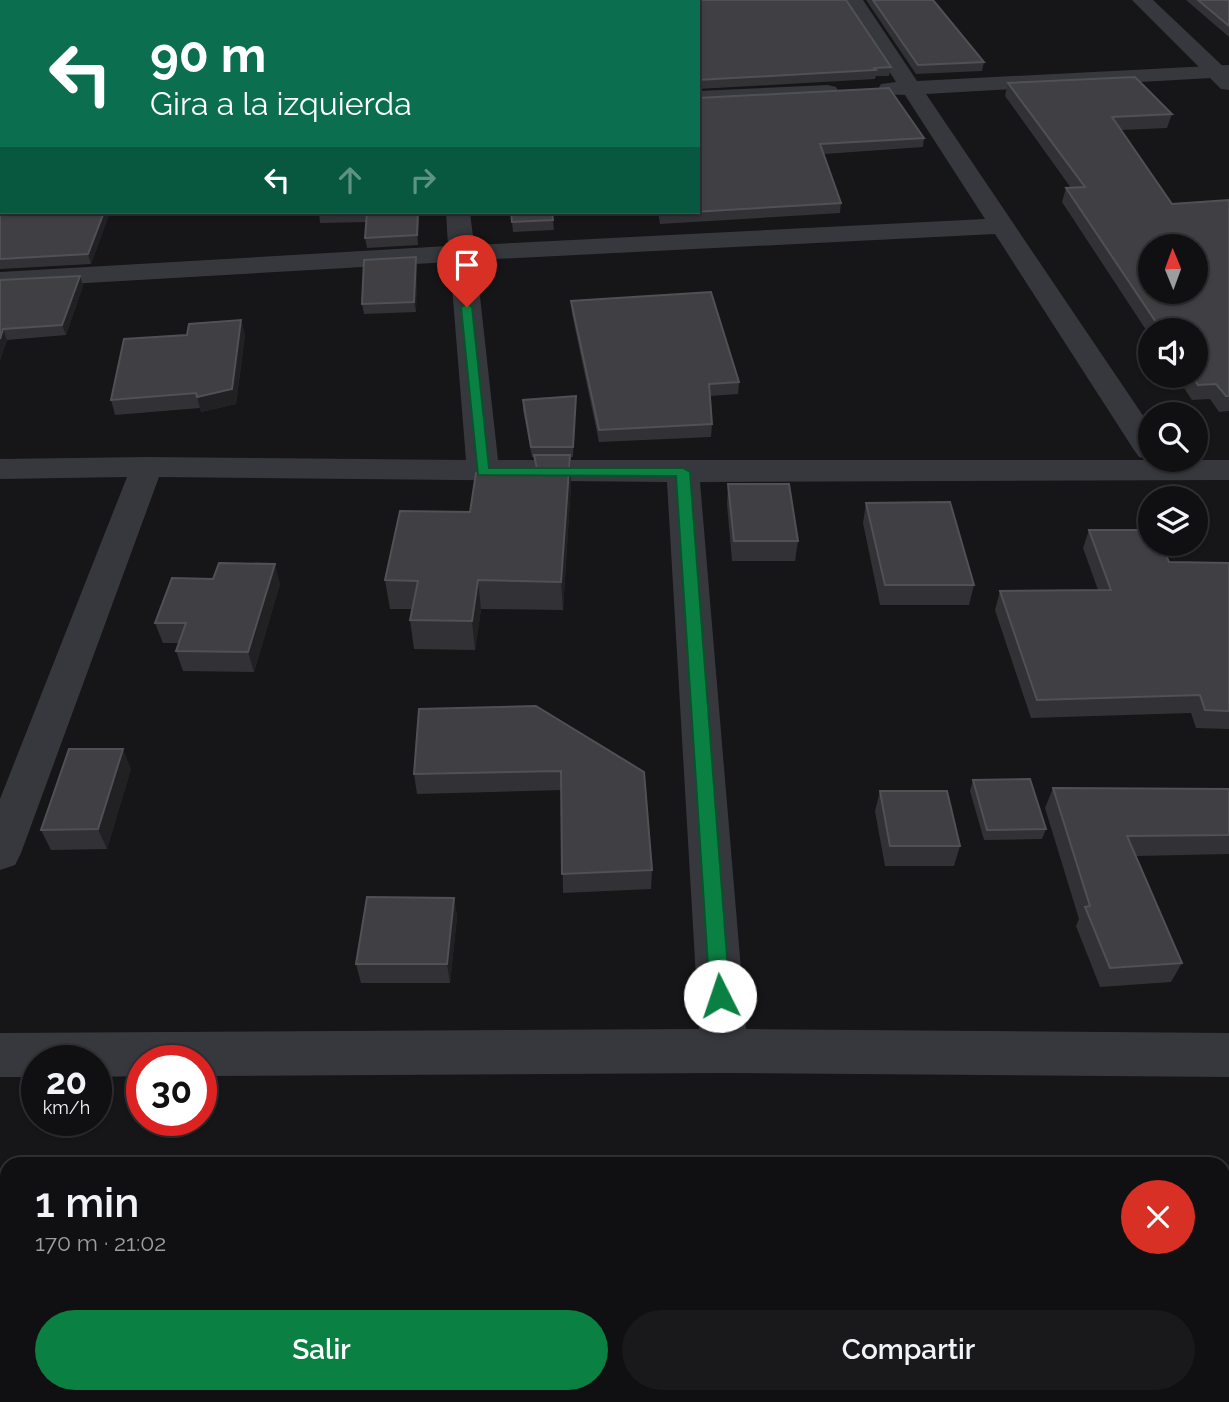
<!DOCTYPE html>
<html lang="es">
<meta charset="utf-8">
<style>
body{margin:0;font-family:Raleway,sans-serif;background:#19191b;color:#f1f3f6;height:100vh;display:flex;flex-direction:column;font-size:26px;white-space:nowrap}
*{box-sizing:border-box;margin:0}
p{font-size:23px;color:#9c9d9f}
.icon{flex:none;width:38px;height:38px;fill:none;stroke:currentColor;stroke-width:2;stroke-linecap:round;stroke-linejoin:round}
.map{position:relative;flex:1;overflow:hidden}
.panel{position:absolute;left:0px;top:1157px;width:1230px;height:247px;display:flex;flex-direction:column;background:#101012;border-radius:21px 21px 0 0;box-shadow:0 2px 5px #0004,0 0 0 2px #303032}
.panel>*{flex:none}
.guide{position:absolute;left:0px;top:0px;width:700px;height:214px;box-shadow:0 2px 5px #0004,0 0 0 2px #303032;background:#0b6e4f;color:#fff;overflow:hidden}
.needle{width:46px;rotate:359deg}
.tools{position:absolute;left:1138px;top:234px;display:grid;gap:14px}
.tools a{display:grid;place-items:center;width:70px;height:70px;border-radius:50%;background:#101012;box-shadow:0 2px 5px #0004,0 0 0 2px #303032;font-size:35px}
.speed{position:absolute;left:21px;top:1045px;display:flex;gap:14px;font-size:35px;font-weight:700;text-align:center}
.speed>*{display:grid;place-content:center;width:91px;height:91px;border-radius:50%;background:#101012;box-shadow:0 2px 5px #0004,0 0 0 2px #303032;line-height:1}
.speed small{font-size:18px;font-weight:400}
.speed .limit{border:10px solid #d22;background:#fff;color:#111}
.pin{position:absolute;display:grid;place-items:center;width:60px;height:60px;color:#fff;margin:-72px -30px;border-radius:50% 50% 50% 0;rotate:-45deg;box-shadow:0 0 7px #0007}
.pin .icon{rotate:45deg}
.me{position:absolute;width:77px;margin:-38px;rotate:356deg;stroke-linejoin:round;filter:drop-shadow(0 0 5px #0008)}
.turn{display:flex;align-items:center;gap:24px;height:147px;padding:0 35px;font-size:32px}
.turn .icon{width:91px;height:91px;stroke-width:2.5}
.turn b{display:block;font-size:49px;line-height:60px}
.lanes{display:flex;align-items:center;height:66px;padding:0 35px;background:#0003;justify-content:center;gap:35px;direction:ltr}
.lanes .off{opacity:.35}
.round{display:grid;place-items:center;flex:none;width:74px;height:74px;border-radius:37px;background:#19191b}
.summary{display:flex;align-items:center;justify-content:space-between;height:119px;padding:0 35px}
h1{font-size:42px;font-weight:600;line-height:52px}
.action{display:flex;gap:14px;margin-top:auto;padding:14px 35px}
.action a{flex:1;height:80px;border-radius:42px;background:#0b8043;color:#fff;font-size:28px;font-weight:600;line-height:80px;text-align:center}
.action a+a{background:#19191b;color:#f1f3f6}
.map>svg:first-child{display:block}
</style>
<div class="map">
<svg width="1229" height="1402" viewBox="0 0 1229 1402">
<rect width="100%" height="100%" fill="#161618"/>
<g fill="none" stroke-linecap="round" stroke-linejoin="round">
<!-- minor -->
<path fill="#37383d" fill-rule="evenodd" d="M 28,0 L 48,0 L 48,2 L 28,2 Z
M 843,0 L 863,0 L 917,81 L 1229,65 L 1229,77 L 926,94 L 1150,426 L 1150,459 L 1139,457 L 1134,450 L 995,234 L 476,260 L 498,460 L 1229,460 L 1229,480 L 700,482 L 746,1029 L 1229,1033 L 1229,1077 L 724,1073 L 201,1076 L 201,1060 L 142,1060 L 142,1076 L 96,1077 L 96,1060 L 37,1060 L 37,1077 L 0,1077 L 0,1033 L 699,1029 L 667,482 L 159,477 L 21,853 L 15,865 L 0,870 L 0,799 L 127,477 L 0,479 L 0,459 L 147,457 L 466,460 L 450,262 L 0,288 L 0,272 L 448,246 L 446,212 L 470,212 L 474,245 L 985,219 L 905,95 L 881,94 L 878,89 L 881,84 L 896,82 Z
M 0,17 L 2,17 L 2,29 L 0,29 Z
M 0,64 L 2,64 L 0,79 Z
M 828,85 L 836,87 L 839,92 L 836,97 L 698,105 L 698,91 Z"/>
<!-- tertiary -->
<path fill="#37383d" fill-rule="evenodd" d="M 1132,0 L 1153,0 L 1229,72 L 1229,90 L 1221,89 Z"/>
</g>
<!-- wall -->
<path fill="#323236" d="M 866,0 L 933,0 L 984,62 L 982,71 L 916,74 Z
M 1186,0 L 1229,0 L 1229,37 Z
M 698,2 L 891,67 L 889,76 L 876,76 L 875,79 L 698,89 Z
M 1008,83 L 1172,114 L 1167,128 L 1121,130 L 1172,204 L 1229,200 L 1229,411 L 1219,412 L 1210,399 L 1192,400 L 1176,376 L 1195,376 L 1195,331 L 1150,331 L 1150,336 L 1062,202 L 1066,188 L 1071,188 L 1005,96 Z
M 0,95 L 110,212 L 91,264 L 0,269 L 0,131 L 1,131 L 1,124 L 0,125 Z
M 698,98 L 924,138 L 923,147 L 824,154 L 841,203 L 840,213 L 660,224 L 658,212 L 698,212 Z
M 319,212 L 418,212 L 418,245 L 367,248 L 365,238 L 366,222 L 320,223 Z
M 511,212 L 553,220 L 554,230 L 513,232 Z
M 417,267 L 416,312 L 364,314 L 362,304 Z
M 80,276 L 83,286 L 66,335 L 7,340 L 0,360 L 0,280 Z
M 571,301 L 739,382 L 738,394 L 710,396 L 712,424 L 711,437 L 599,442 L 572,314 Z
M 241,320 L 245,335 L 236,404 L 201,412 L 200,408 L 115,415 L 111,400 L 187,335 Z
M 576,396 L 573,457 L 570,457 L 571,484 L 563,610 L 481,609 L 475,650 L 414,649 L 410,620 L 412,609 L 390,609 L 385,580 L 470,512 L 536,473 L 535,457 L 532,457 L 523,410 L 523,400 Z
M 728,484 L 798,541 L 795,561 L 732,561 L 727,504 Z
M 866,503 L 974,585 L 969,605 L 880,605 L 863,523 Z
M 1089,530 L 1169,562 L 1229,563 L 1229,729 L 1196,728 L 1191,713 L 1031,718 L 995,610 L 1000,591 L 1098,590 L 1083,548 Z
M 280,584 L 254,672 L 183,671 L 176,651 L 179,643 L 163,643 L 155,623 Z
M 536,706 L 652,870 L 651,889 L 563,893 L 561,790 L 417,794 L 414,774 Z
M 131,769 L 107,849 L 51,850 L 41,830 Z
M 973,780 L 1046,829 L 1042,839 L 984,840 L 970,791 Z
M 1053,788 L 1229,789 L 1229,854 L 1136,856 L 1182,963 L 1171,982 L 1100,987 L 1076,926 L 1079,919 L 1045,808 Z
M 880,791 L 960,846 L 954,866 L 885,866 L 875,811 Z
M 454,898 L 457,917 L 450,983 L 361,983 L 356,964 Z"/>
<!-- shaded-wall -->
<path fill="#212124" d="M 104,212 L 110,212 L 91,264 L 88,254 Z
M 418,212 L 419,219 L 418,245 L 417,235 Z
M 416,257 L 417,267 L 416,312 L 414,302 Z
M 80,276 L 83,286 L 66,335 L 62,325 Z
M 241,320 L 245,335 L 236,404 L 201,412 L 197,397 Z
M 3,329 L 7,340 L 0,360 L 0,339 Z
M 576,396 L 576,406 L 573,457 L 573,447 Z
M 570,455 L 571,484 L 563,610 L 561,582 Z
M 275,564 L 280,584 L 254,672 L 248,652 Z
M 478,580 L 481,609 L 475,650 L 472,621 Z
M 123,749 L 131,769 L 107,849 L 98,829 Z
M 454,898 L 457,917 L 450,983 L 447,964 Z"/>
<!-- building -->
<path fill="#3f3f44" stroke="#4f5156" stroke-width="2" fill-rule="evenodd" d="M 63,0 L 846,0 L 891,67 L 874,68 L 876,70 L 698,80 L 698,2 L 62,2 Z
M 873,0 L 933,0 L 984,62 L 918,65 Z
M 1198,0 L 1229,0 L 1229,26 Z
M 1135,77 L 1172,114 L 1112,117 L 1172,204 L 1229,200 L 1229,396 L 1226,396 L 1216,384 L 1198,385 L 1192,376 L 1195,376 L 1195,331 L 1162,331 L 1066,188 L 1085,187 L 1008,83 ZM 1150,247 L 1195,247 L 1195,292 L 1150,292 Z
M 889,88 L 924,138 L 820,144 L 841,203 L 660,214 L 660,212 L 698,212 L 698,98 Z
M 0,95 L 2,95 L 2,212 L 104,212 L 88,254 L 0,259 L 0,131 L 1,131 L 1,117 L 0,115 Z
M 319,212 L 364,212 L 318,213 Z
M 367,212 L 418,212 L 417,235 L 365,238 Z
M 511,212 L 552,212 L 553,220 L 512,222 Z
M 416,257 L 414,302 L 362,304 L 364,260 Z
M 80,276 L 62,325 L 3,329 L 0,339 L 0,280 Z
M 711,292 L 739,382 L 709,384 L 712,424 L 599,430 L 571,301 Z
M 241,320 L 232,389 L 197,397 L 196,393 L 111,400 L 124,339 L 187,335 L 189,324 Z
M 576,396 L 573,447 L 531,447 L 523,400 Z
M 534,455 L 570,455 L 561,582 L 478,580 L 472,621 L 410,620 L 418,581 L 385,580 L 400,511 L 470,512 L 476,473 L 538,473 Z
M 728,484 L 789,484 L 798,541 L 734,541 Z
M 950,502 L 974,585 L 885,585 L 866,503 Z
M 1089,530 L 1150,530 L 1150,544 L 1161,544 L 1169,562 L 1229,563 L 1229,711 L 1205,710 L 1200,695 L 1037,700 L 1000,591 L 1111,590 Z
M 219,563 L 275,564 L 248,652 L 176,651 L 186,623 L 155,623 L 172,578 L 213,579 Z
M 536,706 L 644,772 L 652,870 L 562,874 L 561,771 L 414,774 L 419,709 Z
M 69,749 L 123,749 L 98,829 L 41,830 Z
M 1030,779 L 1046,829 L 987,830 L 973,780 Z
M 1053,788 L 1229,789 L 1229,835 L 1127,836 L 1182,963 L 1110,968 L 1085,907 L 1090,906 Z
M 880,791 L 947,791 L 960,846 L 890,846 Z
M 367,897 L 454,898 L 447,964 L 356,964 Z"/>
<!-- route -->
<path fill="#0b8043" stroke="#07532c" stroke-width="2" d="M 467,304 L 472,307 L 489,468 L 683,468 L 690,472 L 730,996 L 727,1002 L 720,1004 L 713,1002 L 710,996 L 676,476 L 478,475 L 461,307 Z"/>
</svg>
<div class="tools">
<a><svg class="needle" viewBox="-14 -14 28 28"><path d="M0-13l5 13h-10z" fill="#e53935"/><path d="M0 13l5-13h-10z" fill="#9c9d9f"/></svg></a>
<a><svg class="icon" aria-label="sound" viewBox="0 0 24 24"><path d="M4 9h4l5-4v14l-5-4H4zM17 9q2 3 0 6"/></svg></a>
<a><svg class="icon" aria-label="search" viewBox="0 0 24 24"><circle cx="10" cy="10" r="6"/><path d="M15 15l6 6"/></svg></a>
<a><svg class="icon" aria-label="layers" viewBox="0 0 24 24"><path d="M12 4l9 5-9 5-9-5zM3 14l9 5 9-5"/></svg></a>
</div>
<div class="speed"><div>20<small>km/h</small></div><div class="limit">30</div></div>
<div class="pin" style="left:467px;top:307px;background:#d93025"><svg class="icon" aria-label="arrive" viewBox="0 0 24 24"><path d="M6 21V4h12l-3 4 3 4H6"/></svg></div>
<svg class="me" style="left:720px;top:996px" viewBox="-20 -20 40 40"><circle r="19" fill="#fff"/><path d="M0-13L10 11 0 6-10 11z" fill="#0b8043"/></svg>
<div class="guide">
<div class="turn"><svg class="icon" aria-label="left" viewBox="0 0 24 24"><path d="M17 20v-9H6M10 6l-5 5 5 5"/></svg><div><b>90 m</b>Gira a la izquierda</div></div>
<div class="lanes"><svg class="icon" aria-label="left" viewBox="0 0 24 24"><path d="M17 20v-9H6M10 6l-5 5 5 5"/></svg><svg class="icon off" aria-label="ahead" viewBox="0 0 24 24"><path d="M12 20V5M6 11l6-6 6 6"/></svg><svg class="icon off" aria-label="right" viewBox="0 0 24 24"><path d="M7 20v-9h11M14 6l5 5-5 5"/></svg></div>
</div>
<section class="panel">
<div class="summary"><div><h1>1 min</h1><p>170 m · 21:02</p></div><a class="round" style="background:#d93025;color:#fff"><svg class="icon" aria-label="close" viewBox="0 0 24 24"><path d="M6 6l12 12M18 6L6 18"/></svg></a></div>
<div class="action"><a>Salir</a><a>Compartir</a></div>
</section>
</div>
